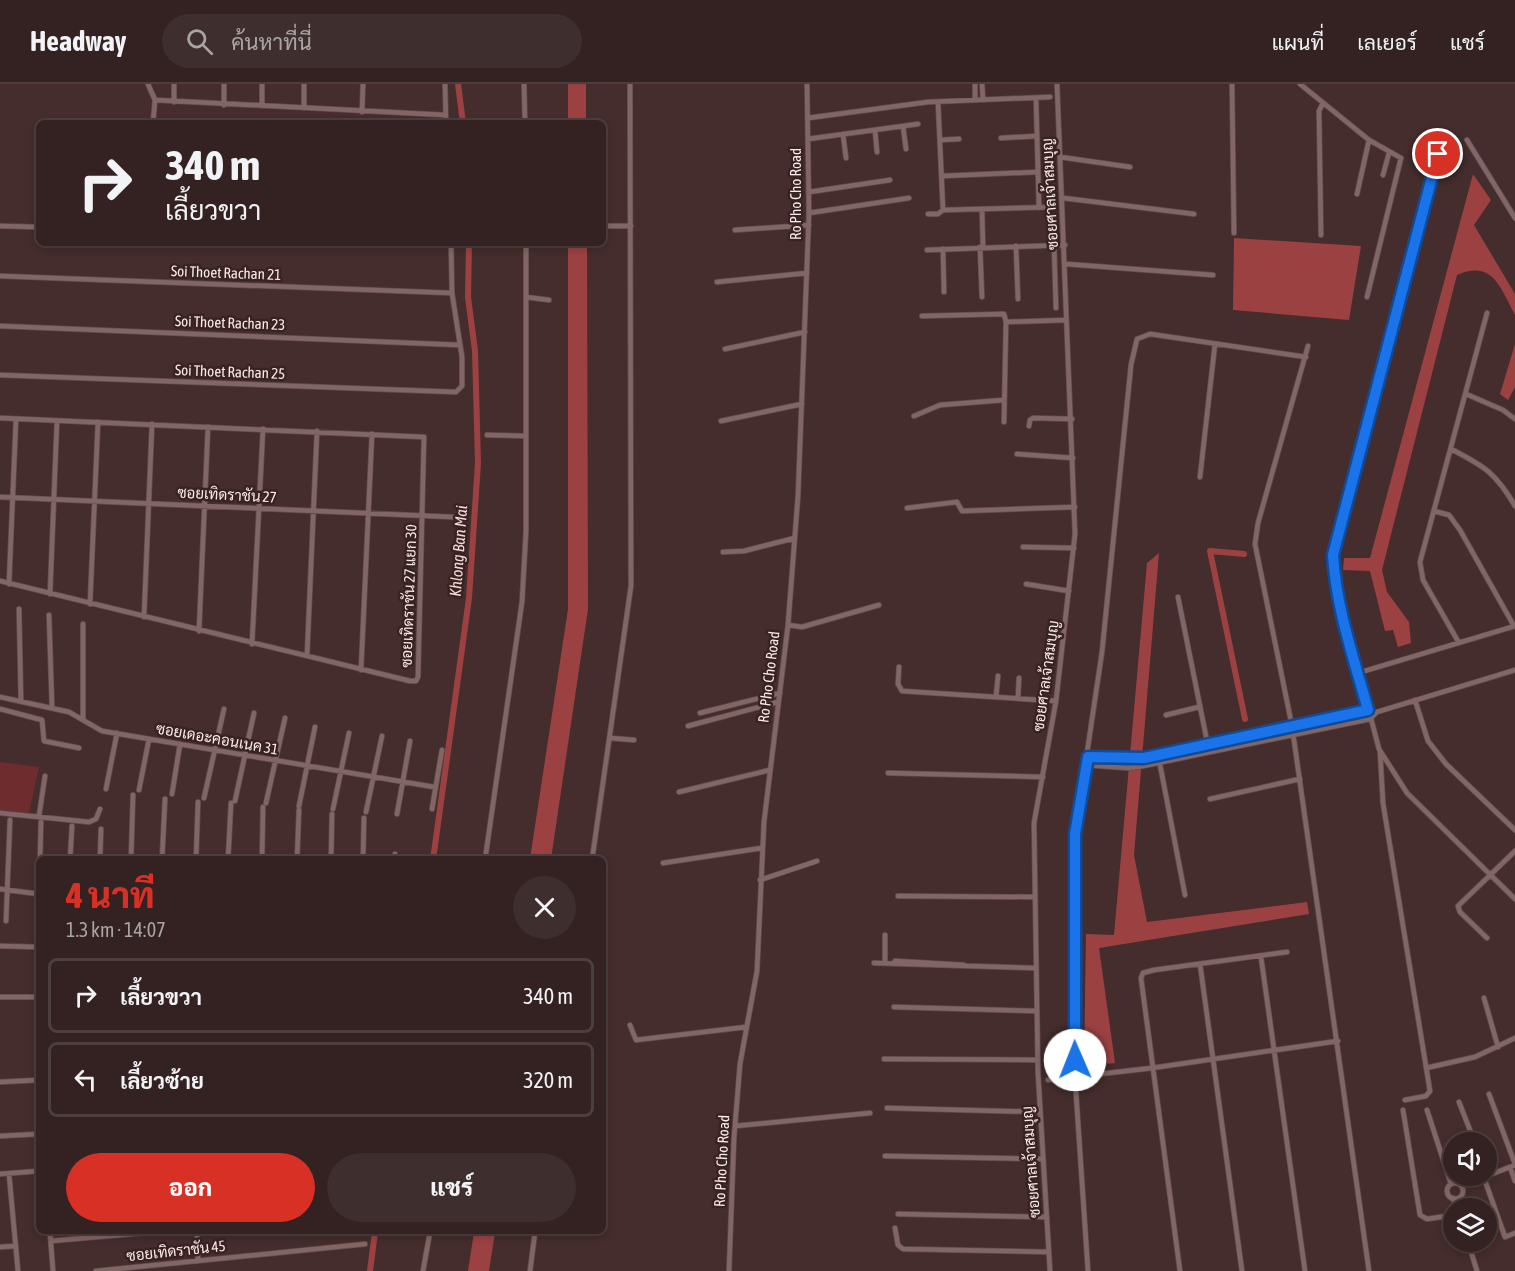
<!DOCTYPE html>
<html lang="th">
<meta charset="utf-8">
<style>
body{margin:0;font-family:"Asap Condensed",Sarabun,sans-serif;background:#3e2f2e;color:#f1f3f6;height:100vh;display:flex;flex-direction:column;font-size:22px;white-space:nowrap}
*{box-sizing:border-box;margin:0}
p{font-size:20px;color:#a9a4a5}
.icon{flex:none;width:33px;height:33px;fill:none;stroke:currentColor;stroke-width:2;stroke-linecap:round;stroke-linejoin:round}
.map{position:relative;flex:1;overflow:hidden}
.sheet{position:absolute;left:36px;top:772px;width:570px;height:378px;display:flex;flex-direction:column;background:#332221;border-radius:9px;box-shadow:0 3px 9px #0003,0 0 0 2px #4e3f3f}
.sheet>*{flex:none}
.top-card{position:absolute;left:36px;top:36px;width:570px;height:126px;border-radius:9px;box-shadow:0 3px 9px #0003,0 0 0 2px #4e3f3f;background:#332221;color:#f1f3f6;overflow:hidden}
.tools{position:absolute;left:1443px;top:1048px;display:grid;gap:12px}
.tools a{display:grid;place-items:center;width:54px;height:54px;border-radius:50%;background:#332221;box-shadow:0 3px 9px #0003,0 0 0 2px #4e3f3f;font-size:30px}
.pin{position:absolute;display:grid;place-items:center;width:51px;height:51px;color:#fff;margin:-26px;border:3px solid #fff;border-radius:50%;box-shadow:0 2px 6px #0007}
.me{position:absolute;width:66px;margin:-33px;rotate:359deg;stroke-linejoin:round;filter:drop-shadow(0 0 4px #0008)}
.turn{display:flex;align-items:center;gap:21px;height:126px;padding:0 30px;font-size:27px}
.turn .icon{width:78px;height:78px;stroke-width:2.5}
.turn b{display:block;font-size:42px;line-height:51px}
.round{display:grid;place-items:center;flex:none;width:63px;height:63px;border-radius:32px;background:#3e2f2e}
.overview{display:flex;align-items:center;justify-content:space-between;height:102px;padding:0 30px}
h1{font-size:36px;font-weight:800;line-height:45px;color:#d93025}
.primary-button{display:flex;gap:12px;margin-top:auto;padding:12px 30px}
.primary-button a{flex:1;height:69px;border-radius:36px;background:#d93025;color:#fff;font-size:24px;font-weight:800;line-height:69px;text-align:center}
.primary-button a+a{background:#3e2f2e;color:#f1f3f6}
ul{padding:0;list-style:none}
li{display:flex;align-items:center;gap:18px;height:75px;margin:0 12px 9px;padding:0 18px;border:3px solid #4e3f3f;border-radius:9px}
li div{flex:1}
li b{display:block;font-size:22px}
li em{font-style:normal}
header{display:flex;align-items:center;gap:36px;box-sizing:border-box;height:84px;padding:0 30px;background:#332221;border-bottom:2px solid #4e3f3f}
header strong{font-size:28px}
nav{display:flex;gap:33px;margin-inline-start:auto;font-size:21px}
.search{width:420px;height:54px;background:#3e2f2e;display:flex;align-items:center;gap:15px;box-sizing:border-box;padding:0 21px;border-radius:33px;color:#a9a4a5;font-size:22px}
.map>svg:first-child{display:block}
</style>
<header>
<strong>Headway</strong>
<div class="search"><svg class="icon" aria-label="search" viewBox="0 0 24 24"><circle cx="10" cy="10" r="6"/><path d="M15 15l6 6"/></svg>ค้นหาที่นี่</div>
<nav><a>แผนที่</a><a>เลเยอร์</a><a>แชร์</a></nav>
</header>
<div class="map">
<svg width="1515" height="1187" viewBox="0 0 1515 1187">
<rect width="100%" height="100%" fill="#442d2c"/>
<!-- green -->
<path fill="#6f2c2e" d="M 0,678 L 39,683 L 29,729 L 0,726 Z"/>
<!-- water -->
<path fill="#9c4142" d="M 568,0 L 586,0 L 586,39 L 568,39 Z
M 1473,90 L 1491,116 L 1474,141 L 1515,210 L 1515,231 C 1501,205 1493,175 1457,191 L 1382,486 L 1387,508 L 1409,538 L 1411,559 L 1398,563 L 1393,546 L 1385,547 L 1370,487 L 1343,486 L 1344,474 L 1370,474 Z
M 1234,154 L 1361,162 L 1349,236 L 1233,226 Z
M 568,159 L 587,159 L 588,525 L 551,775 L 530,775 L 568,525 Z
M 1515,260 L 1515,303 L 1508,316 L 1500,310 Z
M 1159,469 L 1134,771 L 1147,838 L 1307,818 L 1309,830 L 1099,864 L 1115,979 L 1084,982 L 1086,850 L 1114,851 L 1147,479 Z
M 474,1148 L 495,1148 L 489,1187 L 468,1187 Z"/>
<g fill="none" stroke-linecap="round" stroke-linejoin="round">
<!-- canal -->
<path stroke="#9c4142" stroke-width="6" d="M 458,0 L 463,39
M 1244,470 L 1210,467 L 1245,635
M 433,776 L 469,514 L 478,379 L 475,267 L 468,213 L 469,159
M 370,1187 L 375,1148"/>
<!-- minor casing -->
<g stroke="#604c4c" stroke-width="6">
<path id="minor" d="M 148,0 L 155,16 L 445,31
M 174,0 L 174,18
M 224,0 L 224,21
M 262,0 L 262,22
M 445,0 L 446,39
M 524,0 L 525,39
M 975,0 L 975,15
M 982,0 L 983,15
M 1232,0 L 1234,149
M 1300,0 L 1369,56 L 1401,74 L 1367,213
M 1036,14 L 1039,124
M 938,18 L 943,126
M 304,24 L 304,0
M 362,28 L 363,0
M 808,34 L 928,18 L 1050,13
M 153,39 L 155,16
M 903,42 L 906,65
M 875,46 L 877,68
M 843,50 L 846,74
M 1001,54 L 1037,52
M 808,55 L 918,40
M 940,56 L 959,55
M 1467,56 L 1515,134
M 1446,59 L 1438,70 L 1333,471 L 1335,498 L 1379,665 L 1407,709 L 1515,815
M 1060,73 L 1130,83
M 1383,91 L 1389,69
M 942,92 L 1038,88
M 809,108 L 890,96
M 1357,110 L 1369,56
M 1063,114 L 1194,130
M 982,126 L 983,163
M 809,129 L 909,114
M 928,130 L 938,130 L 943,126 L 1055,123
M 0,142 L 39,143
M 603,142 L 631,142
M 735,146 L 809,141
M 1321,151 L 1319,27 L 1323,19
M 1054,161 L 1056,224
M 1016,162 L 1018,215
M 980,163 L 982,213
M 943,165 L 944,208
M 927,166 L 1065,161
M 1066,180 L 1213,191
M 0,192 L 452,209
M 717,198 L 807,189
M 526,213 L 549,216
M 922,232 L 1004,230 L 1006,238 L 1004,338
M 1006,238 L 1066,236
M 0,242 L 460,261
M 1308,262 L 1258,439 L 1255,460 L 1292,642 L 1369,1187
M 725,265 L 805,248
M 0,291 L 456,308 L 462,302 L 462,273 L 452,209 L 451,159
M 1466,310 L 1503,326 L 1515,335
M 914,332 L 940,321 L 1004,316
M 0,334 L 424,353 L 418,593 L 416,597 L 410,597 L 0,497
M 721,337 L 802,320
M 1029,342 L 1030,336 L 1033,334 L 1072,335
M 487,351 L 526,352
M 1451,365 C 1484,382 1496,389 1515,422
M 1017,370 L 1073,374
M 1200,393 L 1215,260
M 0,413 L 453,433
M 907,424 L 957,418 L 962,427 L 1075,423
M 1434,427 L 1449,431 L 1460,446 L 1514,542
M 1023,463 L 1074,464
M 723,468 L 744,467 L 795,454
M 9,500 L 16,335
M 1026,500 L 1069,507
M 50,510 L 57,337
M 1178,513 L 1209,667
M 90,520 L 98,338
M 19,525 L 21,617
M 49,531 L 52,622
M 144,533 L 152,340
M 788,541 L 802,543 L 879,521
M 199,547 L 208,343
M 1459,559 L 1423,496 L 1420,478 L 1487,229
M 252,560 L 263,345
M 307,572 L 317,347
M 899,583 L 898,600 L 902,607 L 1056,617
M 361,586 L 372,350
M 1358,589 L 1515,542
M 0,613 L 69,628 L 102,647 L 434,703
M 996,613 L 998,592
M 1018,614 L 1019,594
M 1415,616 L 1428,657 L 1446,680 L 1515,746
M 0,625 L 42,636 L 44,657 L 79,664
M 700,629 L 780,609
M 1166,631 L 1199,623
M 83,635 L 83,540
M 688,642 L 778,618
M 610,654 L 634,656
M 1380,667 L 1383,719 L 1430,1007 L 1426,1012 L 1405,1016
M 1158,670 L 1185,811
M 1088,673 L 1144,674 L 1368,626
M 1086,681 L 1128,684 L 1143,682 L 1370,635 L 1377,628 L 1515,586
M 888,689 L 1043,693
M 106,705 L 117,649
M 139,706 L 149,655
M 679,708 L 770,686
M 172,710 L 180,660
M 204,714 L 224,625
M 1210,715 L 1300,695
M 235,717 L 254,629
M 266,719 L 285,634
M 299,722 L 315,643
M 333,725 L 349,649
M 432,725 L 442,666
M 366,728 L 382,652
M 0,729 L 89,738 L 96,735 L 100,725
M 397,730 L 410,657
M 39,732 L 45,692
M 40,776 L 41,738
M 70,776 L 72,742
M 100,776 L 101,745
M 131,776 L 133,711
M 162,776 L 165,715
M 196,776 L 198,718
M 228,776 L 231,719
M 262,776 L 263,723
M 297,776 L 299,726
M 331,776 L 332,730
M 363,776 L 364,734
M 395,776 L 395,770
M 485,776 L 522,518 L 526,447 L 526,159
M 592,776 L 631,502 L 630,0
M 663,779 L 762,764
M 760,796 L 817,777
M 0,805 L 39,810
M 898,812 L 1035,813
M 6,837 L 10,736
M 1487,854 L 1460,828 L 1458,822 L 1515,767
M 0,862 L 39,863
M 1261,873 L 1305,1187
M 895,877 L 964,881
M 874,879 L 1036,884
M 885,879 L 885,851
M 1200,880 L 1242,1187
M 0,913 L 39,913
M 1484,914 L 1498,963
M 894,923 L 1036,927
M 630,941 L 636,956 L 746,943
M 884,975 L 1038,976
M 1426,984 L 1475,973 L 1515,954
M 1048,996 L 1152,984 L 1338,957
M 0,998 L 39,996
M 1489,1010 L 1515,1080
M 1459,1018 L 1475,1059
M 887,1024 L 1040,1028
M 1403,1026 L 1420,1131 L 1427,1135 L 1454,1131
M 1427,1026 L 1451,1100
M 735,1042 L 870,1029
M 0,1052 L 39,1050
M 885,1072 L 1043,1075
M 1510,1083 L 1515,1097
M 0,1090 L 39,1087
M 9,1090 L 18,1187
M 1484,1094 L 1505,1153 L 1515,1149
M1447 1107a8 8 0 1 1 16 0a8 8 0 1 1-16 0Z
M 1461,1102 L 1515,1081
M 1453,1114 L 1456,1125
M 898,1130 L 1047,1133
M 895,1144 L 898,1161 L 903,1165 L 1049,1168
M 50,1148 L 53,1187
M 197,1148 L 198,1177
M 51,1157 L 154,1148
M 1468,1158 L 1477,1187
M 0,1163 L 16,1162
M 96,1187 L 365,1160
M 423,1187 L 430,1148
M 530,1187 L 535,1148
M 729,1187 L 734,1054 L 740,980 L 757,887 L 764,738 L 788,541 L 798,412 L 809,129 L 807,0
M 1050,1187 L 1038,989 L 1034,739 L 1056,617 L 1075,450 L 1057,0
M 1088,1187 L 1075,994 L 1075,750 L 1102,568 L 1131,281 L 1137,255 L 1150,250 L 1306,273
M 1180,1187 L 1141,894 L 1143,889 L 1154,886 L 1287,868"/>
</g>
<!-- minor -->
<use href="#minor" stroke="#816665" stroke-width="4.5"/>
</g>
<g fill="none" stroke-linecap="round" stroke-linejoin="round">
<!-- route casing -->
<g stroke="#114b97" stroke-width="15">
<path id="route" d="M 1075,976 L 1075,750 L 1088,673 L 1144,674 L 1368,626 C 1354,575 1336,524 1333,471 L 1438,70"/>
</g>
<!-- route -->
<use href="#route" stroke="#1a73e8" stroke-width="10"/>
</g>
<g text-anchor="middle" stroke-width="5" stroke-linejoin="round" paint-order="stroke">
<!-- street labels -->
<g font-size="15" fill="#faeaea" stroke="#392322">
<text transform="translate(796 110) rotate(-90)" y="5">Ro Pho Cho Road</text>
<text transform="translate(1050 110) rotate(-93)" y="5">ซอยศาลเจ้าสมบุญ</text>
<text transform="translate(226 189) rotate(2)" y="5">Soi Thoet Rachan 21</text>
<text transform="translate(230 239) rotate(2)" y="5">Soi Thoet Rachan 23</text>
<text transform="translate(230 288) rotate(2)" y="5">Soi Thoet Rachan 25</text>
<text transform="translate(227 411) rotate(3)" y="5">ซอยเทิดราชัน 27</text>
<text transform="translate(409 512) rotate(-88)" y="5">ซอยเทิดราชัน 27 แยก 30</text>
<text transform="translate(1046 592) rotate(-82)" y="5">ซอยศาลเจ้าสมบุญ</text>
<text transform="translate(769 593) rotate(-83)" y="5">Ro Pho Cho Road</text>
<text transform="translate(217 655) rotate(10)" y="5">ซอยเดอะคอนเนค 31</text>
<text transform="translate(722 1077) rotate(-87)" y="5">Ro Pho Cho Road</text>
<text transform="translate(1031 1078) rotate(-94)" y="5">ซอยศาลเจ้าสมบุญ</text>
<text transform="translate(176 1167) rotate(-6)" y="5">ซอยเทิดราชัน 45</text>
</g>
<!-- water labels -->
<g font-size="16" font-style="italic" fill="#f5dad8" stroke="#392322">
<text transform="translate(458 467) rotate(-86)" y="6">Khlong Ban Mai</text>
</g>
</g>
</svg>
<div class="tools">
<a><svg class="icon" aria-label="sound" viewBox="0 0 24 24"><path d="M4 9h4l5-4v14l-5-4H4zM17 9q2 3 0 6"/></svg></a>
<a><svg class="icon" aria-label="layers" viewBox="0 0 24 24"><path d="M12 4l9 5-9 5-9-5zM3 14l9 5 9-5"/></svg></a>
</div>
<div class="pin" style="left:1438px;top:70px;background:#d93025"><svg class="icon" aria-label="arrive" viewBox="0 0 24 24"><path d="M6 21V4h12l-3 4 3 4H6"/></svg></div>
<svg class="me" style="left:1075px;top:976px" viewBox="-20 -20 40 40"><circle r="19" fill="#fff"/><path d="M0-13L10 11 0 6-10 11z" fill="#1a73e8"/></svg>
<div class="top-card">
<div class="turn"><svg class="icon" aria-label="right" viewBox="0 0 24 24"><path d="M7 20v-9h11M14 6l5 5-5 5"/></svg><div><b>340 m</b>เลี้ยวขวา</div></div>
</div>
<section class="sheet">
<div class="overview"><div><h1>4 นาที</h1><p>1.3 km · 14:07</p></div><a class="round"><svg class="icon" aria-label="close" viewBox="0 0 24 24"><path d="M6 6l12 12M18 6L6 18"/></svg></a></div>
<ul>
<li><svg class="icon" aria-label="right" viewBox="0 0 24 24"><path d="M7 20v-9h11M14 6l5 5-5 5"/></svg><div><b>เลี้ยวขวา</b></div><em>340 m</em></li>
<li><svg class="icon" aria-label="left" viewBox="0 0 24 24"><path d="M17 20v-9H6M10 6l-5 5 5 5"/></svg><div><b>เลี้ยวซ้าย</b></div><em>320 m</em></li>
</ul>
<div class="primary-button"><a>ออก</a><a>แชร์</a></div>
</section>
</div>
